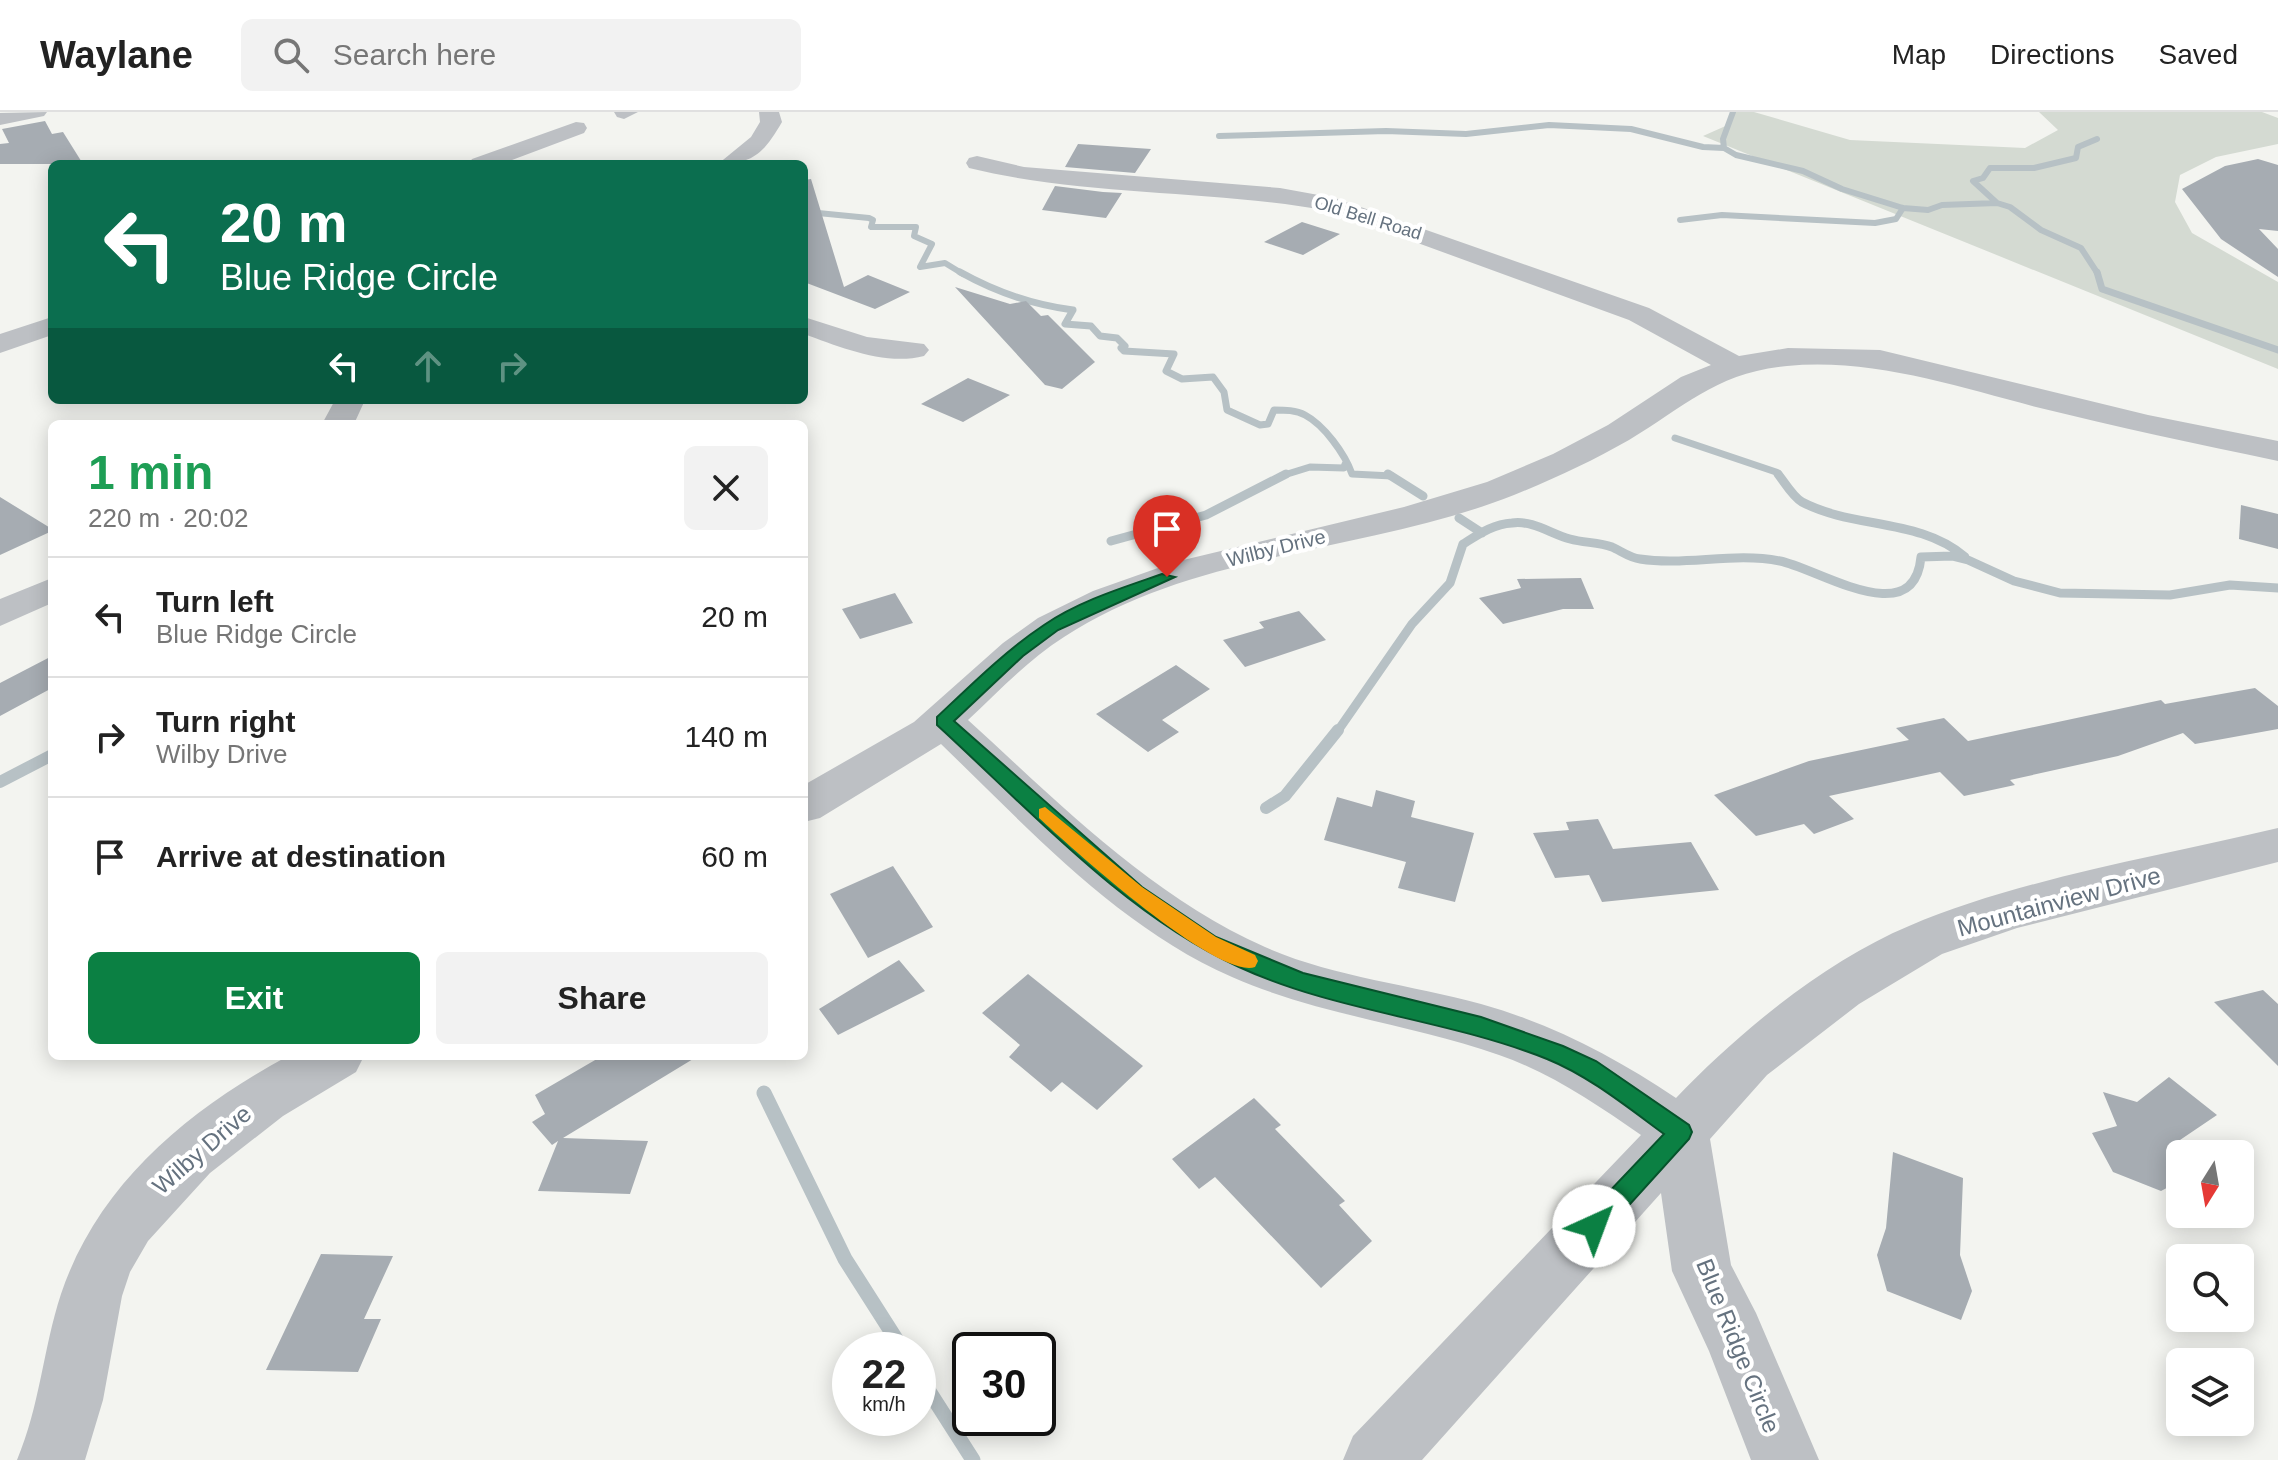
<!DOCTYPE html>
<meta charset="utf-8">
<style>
body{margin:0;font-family:Helvetica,sans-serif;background:#f2f2f2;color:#222;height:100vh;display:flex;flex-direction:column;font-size:30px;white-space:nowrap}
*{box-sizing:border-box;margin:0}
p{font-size:26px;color:#767676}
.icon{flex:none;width:44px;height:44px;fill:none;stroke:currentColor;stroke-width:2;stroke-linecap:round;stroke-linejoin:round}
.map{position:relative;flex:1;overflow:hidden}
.panel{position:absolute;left:48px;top:308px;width:760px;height:640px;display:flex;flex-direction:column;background:#fff;border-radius:12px;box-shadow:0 4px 20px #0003}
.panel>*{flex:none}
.guide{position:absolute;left:48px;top:48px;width:760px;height:244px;border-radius:12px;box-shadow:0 4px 20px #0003;background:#0b6e4f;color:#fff;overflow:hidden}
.needle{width:52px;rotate:191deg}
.fabs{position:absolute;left:2166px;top:1028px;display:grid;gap:16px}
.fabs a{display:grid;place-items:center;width:88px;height:88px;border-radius:12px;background:#fff;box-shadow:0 4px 20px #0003;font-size:40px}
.speed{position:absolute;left:832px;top:1220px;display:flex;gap:16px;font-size:40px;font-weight:700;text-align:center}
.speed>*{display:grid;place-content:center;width:104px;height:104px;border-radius:50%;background:#fff;box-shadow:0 4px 20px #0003;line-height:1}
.speed small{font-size:20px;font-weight:400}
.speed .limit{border:4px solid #111;border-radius:12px;background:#fff;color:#111}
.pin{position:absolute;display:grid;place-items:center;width:68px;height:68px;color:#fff;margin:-82px -34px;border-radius:50% 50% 50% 0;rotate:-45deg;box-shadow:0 0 8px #0007}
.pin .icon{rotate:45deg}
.me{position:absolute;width:88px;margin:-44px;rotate:43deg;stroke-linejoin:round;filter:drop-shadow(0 0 6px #0008)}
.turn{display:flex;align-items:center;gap:28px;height:168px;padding:0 40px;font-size:36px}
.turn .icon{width:104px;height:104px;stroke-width:2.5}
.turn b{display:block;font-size:56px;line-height:68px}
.lanes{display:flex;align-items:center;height:76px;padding:0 40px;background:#0003;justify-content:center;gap:40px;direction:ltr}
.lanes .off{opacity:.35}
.round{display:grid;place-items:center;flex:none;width:84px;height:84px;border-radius:12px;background:#f2f2f2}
.head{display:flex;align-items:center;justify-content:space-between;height:136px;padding:0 40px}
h1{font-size:48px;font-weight:800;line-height:60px;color:#1e9e55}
.cta{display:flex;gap:16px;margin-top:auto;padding:16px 40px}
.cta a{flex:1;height:92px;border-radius:12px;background:#0b8043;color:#fff;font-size:32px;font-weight:800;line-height:92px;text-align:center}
.cta a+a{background:#f2f2f2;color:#222}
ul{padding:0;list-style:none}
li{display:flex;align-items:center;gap:24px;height:120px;padding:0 40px;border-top:2px solid #e0e0e0}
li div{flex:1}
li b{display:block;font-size:30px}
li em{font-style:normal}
header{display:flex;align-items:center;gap:48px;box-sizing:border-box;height:112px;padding:0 40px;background:#fff;border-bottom:2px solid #e0e0e0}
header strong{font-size:38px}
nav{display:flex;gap:44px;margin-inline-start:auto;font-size:28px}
.search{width:560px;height:72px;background:#f2f2f2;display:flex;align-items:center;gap:20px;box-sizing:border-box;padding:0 28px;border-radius:12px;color:#767676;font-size:30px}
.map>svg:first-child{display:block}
</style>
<header>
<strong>Waylane</strong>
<div class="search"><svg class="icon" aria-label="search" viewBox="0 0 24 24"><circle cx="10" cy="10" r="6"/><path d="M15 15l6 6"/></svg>Search here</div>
<nav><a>Map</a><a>Directions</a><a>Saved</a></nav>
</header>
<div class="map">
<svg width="2278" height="1348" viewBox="0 0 2278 1348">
<rect width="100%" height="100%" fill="#f3f4f0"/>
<!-- green -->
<path fill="#d4dad2" d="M 1731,0 L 1754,0 L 1850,28 L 2025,36 L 2058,18 L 2039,0 L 2262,0 L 2278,6 L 2278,32 L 2216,45 L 2180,63 L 2175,90 L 2192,121 L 2278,170 L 2278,257 L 1703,24 L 1730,12 Z"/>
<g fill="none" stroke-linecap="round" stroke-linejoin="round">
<!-- stream-far4 -->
<path stroke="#b7c1c5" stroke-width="6" d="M 1219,24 L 1386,19 L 1466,22 L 1549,13 L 1631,17 L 1703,35 L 1724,36 L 1736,43 L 1803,59 L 1842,77 L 1903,96 L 1928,98 L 1942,93 L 1997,91 L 2010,95 L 2041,118 L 2081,136 L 2098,162
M 1724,36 L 1723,27 L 1733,0
M 804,88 L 818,101 L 869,106 L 873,108 L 871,115 L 916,115 L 914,124 L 932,132 L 920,155 L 945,151 L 963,162
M 1997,91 L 1973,69 L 1983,66 L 1990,56 L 2034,56 L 2076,46 L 2078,35 L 2097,27
M 1680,108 L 1722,103 L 1875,111 L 1896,107 L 1903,96"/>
<!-- stream-far3 -->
<path stroke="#b7c1c5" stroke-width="7" d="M 960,160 C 994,179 1034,193 1073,198 L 1065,212 L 1091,214 L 1100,224 L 1117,226 L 1125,234 L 1121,236 L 1124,239 L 1174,242 L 1166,259 L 1182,267 L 1213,265 L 1224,280 L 1227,298 L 1260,313 L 1268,312 L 1274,298 C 1285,298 1296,298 1305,303 C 1324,313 1345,342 1352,362 L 1392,364
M 2097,160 L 2102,177 L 2278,238
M 1675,326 L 1776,360 L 1780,364
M 1281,364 L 1310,355 L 1344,356 L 1345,352"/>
<!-- stream-far2 -->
<path stroke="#b7c1c5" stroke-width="9" d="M 1388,362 L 1423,384
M 1778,362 C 1785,371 1793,385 1802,390 C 1853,417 1920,406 1965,445
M 1459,406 L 1482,421
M 1111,429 L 1206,403 L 1286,362
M 1337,620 L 1412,512 L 1450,471 L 1463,432 C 1479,422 1493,412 1512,411 C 1533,408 1551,422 1570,427 C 1584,431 1599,430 1612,435 C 1621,439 1630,446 1640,447 C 1685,454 1734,440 1780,449 C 1817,456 1914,521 1921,445 L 1952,444 L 1968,448 L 2014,469 L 2060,481 L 2170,483 L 2230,473 L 2278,476"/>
<!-- stream-far1 -->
<path stroke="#b7c1c5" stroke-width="12" d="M 0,670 L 52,643
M 1266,696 L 1285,684 L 1338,618"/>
<!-- stream -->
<path stroke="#b7c1c5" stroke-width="15" d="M 764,981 L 845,1147 L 903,1238
M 918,1262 L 973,1348"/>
</g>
<!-- building -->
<path fill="#a6acb2" d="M 45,9 L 52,22 L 63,20 L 83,52 L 0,52 L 0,32 L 9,31 L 2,17 Z
M 1078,32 L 1151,37 L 1135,61 L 1065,55 Z
M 2258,47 L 2278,53 L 2278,119 L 2259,117 L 2278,137 L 2278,165 L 2221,127 L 2182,77 L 2225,54 Z
M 811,67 L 844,175 L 868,163 L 910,180 L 875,197 L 804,170 L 804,68 Z
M 1055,74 L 1103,80 L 1122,81 L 1106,106 L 1042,98 Z
M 1302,110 L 1340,122 L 1303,143 L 1264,130 Z
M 955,175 L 1010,192 L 1026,189 L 1041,204 L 1048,203 L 1095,250 L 1062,277 L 1045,273 Z
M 968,266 L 1010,283 L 963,310 L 921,292 Z
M 0,385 L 52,417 L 52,419 L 0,443 Z
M 2241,393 L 2278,402 L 2278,437 L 2239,427 Z
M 1581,466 L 1594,497 L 1563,497 L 1503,512 L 1479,486 L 1521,476 L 1517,467 Z
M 895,481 L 913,511 L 860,527 L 842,497 Z
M 1299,499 L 1326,528 L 1245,555 L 1223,528 L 1264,516 L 1259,510 Z
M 52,544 L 52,576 L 0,604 L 0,571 Z
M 1176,553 L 1210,577 L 1162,608 L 1179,620 L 1148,640 L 1096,602 Z
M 2255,576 L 2278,594 L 2278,617 L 2195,632 L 2183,621 L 2118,644 L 2010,668 L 2015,673 L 1964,684 L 1940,660 L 1829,684 L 1854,707 L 1814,722 L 1804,712 L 1756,724 L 1714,683 L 1809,649 L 1909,628 L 1896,616 L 1944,606 L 1968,629 L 2161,588 L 2165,592 Z
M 1376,678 L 1415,689 L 1411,705 L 1474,721 L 1455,790 L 1398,776 L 1406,750 L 1324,728 L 1337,685 L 1372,695 Z
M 1598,707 L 1613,737 L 1691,730 L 1719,778 L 1602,790 L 1589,763 L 1555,766 L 1533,721 L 1569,718 L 1566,710 Z
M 893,754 L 933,815 L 868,846 L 830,782 Z
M 899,848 L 925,879 L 838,923 L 819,897 Z
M 1028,862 L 1143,954 L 1097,998 L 1062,970 L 1051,980 L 1009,945 L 1020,933 L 982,901 Z
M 2263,878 L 2278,892 L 2278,954 L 2214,890 Z
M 602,944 L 698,944 L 563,1026 L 648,1029 L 630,1082 L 538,1079 L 558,1029 L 552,1033 L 532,1010 L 545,1002 L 535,983 Z
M 2169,965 L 2217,1003 L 2180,1028 L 2180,1069 L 2161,1079 L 2113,1060 L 2092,1021 L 2117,1014 L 2103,980 L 2137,990 Z
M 1254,986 L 1281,1013 L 1275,1017 L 1345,1089 L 1339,1093 L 1372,1129 L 1321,1176 L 1215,1065 L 1199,1077 L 1172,1047 Z
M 1893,1040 L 1963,1066 L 1960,1143 L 1972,1179 L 1961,1208 L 1887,1179 L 1877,1143 L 1886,1116 Z
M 321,1142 L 393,1144 L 364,1207 L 381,1207 L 358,1260 L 266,1258 Z"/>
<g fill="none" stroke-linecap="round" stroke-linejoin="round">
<!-- minor -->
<path fill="#bdc0c4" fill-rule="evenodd" d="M 47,0 L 44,4 L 0,13 L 0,1 Z
M 614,0 L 638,0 L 624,7 L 617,5 Z
M 759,0 L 779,0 L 782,10 C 764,41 753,52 718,52 L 751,25 L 760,10 Z
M 576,10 L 584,11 L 587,16 L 584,21 L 501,52 L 469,52 L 472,47 Z
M 977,44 L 1024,55 L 1280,76 L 1335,86 L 1649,196 L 1739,244 L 1788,236 L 1880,238 L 2148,303 L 2278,329 L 2278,349 C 2197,332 2117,315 2036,295 C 1955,274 1872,246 1787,254 C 1716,261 1686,294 1629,328 C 1592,349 1554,367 1514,383 C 1371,440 1194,439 1064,525 C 1028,548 999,579 968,608 C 1059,691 1150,784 1265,835 C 1333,865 1409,872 1481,892 C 1552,912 1615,945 1676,986 C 1738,921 1825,849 1909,814 C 2019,767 2160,744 2278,716 L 2278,750 L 2017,816 L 1942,842 L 1859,892 L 1767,963 L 1710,1027 L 1731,1153 L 1756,1201 L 1819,1348 L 1751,1348 L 1709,1239 L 1672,1159 L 1661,1081 L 1422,1348 L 1343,1348 L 1353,1324 L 1641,1023 C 1596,992 1551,961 1499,943 C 1411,912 1318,903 1232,865 C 1118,815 1029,717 941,632 L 820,706 L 804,710 L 804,673 L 914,610 L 1003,531 L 1038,506 L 1093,479 L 1175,450 L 1404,395 L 1487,370 L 1553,342 L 1608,313 L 1681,265 L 1711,253 L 1629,208 L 1330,99 C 1210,77 1087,85 969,56 L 966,51 L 969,46 Z
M 52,205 L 52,223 L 0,241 L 0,222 Z
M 804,205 L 867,225 L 924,232 L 929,238 L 924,244 C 885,254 840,235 804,222 Z
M 335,288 L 365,288 L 354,312 L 322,312 Z
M 52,466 L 52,491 L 0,514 L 0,487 Z
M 288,944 L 364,944 L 356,960 L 283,1004 L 210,1061 L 148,1129 L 130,1160 L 122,1184 L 103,1288 L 85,1348 L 17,1348 C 40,1294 43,1237 61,1182 C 98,1072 188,998 288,944 Z"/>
</g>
<!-- route -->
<path fill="#0b8043" stroke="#07532c" stroke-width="2" d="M 1162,462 L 1175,465 L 1058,518 L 1023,544 L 954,609 L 1142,775 L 1216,825 L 1303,861 L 1481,905 L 1563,934 L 1596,949 L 1689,1013 L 1692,1020 L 1689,1027 L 1603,1122 L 1594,1125 L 1585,1122 L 1582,1114 L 1585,1105 L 1664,1022 C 1627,995 1589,964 1547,947 C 1447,907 1336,900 1239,855 C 1125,803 1029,697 937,613 L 937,605 C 971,573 1005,539 1044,513 C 1079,489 1122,476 1162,462 Z"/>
<!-- slow -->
<path fill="#f59e0b" d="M 1045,695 L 1142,775 L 1216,825 L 1255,843 L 1258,849 L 1255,855 C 1217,868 1070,735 1039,706 L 1039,697 Z"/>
<g text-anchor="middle" stroke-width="8" stroke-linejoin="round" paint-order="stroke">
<!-- far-street labels -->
<g font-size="18" fill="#65727f" stroke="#fff">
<text transform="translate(1368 106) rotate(17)" y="6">Old Bell Road</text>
</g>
<!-- street labels -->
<g font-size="20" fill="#65727f" stroke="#fff">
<text transform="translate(1276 436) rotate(-14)" y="7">Wilby Drive</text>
</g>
<!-- near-street labels -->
<g font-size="24" fill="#65727f" stroke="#fff">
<text transform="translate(2059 790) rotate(-15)" y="8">Mountainview Drive</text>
<text transform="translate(202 1038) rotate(-41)" y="8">Wilby Drive</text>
<text transform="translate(1738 1234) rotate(68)" y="8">Blue Ridge Circle</text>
</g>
</g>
</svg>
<div class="fabs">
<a><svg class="needle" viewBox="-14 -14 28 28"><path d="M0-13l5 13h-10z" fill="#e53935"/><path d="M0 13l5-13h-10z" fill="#767676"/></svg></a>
<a><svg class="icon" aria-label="search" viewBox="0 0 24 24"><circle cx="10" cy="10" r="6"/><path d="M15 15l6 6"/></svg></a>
<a><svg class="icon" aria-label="layers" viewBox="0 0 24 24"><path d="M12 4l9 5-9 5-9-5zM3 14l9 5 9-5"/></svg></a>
</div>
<div class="speed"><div>22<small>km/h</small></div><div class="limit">30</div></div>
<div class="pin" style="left:1167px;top:465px;background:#d93025"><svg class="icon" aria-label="arrive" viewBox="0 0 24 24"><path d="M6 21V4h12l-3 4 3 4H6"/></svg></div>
<svg class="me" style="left:1594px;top:1114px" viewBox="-20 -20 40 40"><circle r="19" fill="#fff"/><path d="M0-13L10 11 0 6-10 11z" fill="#0b8043"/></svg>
<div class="guide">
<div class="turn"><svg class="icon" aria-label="left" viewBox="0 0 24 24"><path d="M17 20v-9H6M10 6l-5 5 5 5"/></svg><div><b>20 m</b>Blue Ridge Circle</div></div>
<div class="lanes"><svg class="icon" aria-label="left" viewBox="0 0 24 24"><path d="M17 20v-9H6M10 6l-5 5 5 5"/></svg><svg class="icon off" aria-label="ahead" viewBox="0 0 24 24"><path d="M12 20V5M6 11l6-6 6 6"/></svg><svg class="icon off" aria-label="right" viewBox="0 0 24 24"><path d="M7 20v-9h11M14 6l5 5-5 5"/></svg></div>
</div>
<section class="panel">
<div class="head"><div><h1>1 min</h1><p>220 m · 20:02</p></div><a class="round"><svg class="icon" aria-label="close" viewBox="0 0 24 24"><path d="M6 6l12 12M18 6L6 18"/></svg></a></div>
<ul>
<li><svg class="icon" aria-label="left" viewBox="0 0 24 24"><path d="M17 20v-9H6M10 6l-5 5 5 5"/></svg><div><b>Turn left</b><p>Blue Ridge Circle</p></div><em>20 m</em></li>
<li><svg class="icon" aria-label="right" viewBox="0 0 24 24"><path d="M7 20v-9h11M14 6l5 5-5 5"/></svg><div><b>Turn right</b><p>Wilby Drive</p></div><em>140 m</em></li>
<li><svg class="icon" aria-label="arrive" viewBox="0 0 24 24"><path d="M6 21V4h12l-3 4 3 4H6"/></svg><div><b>Arrive at destination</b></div><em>60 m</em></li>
</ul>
<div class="cta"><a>Exit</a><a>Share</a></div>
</section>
</div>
